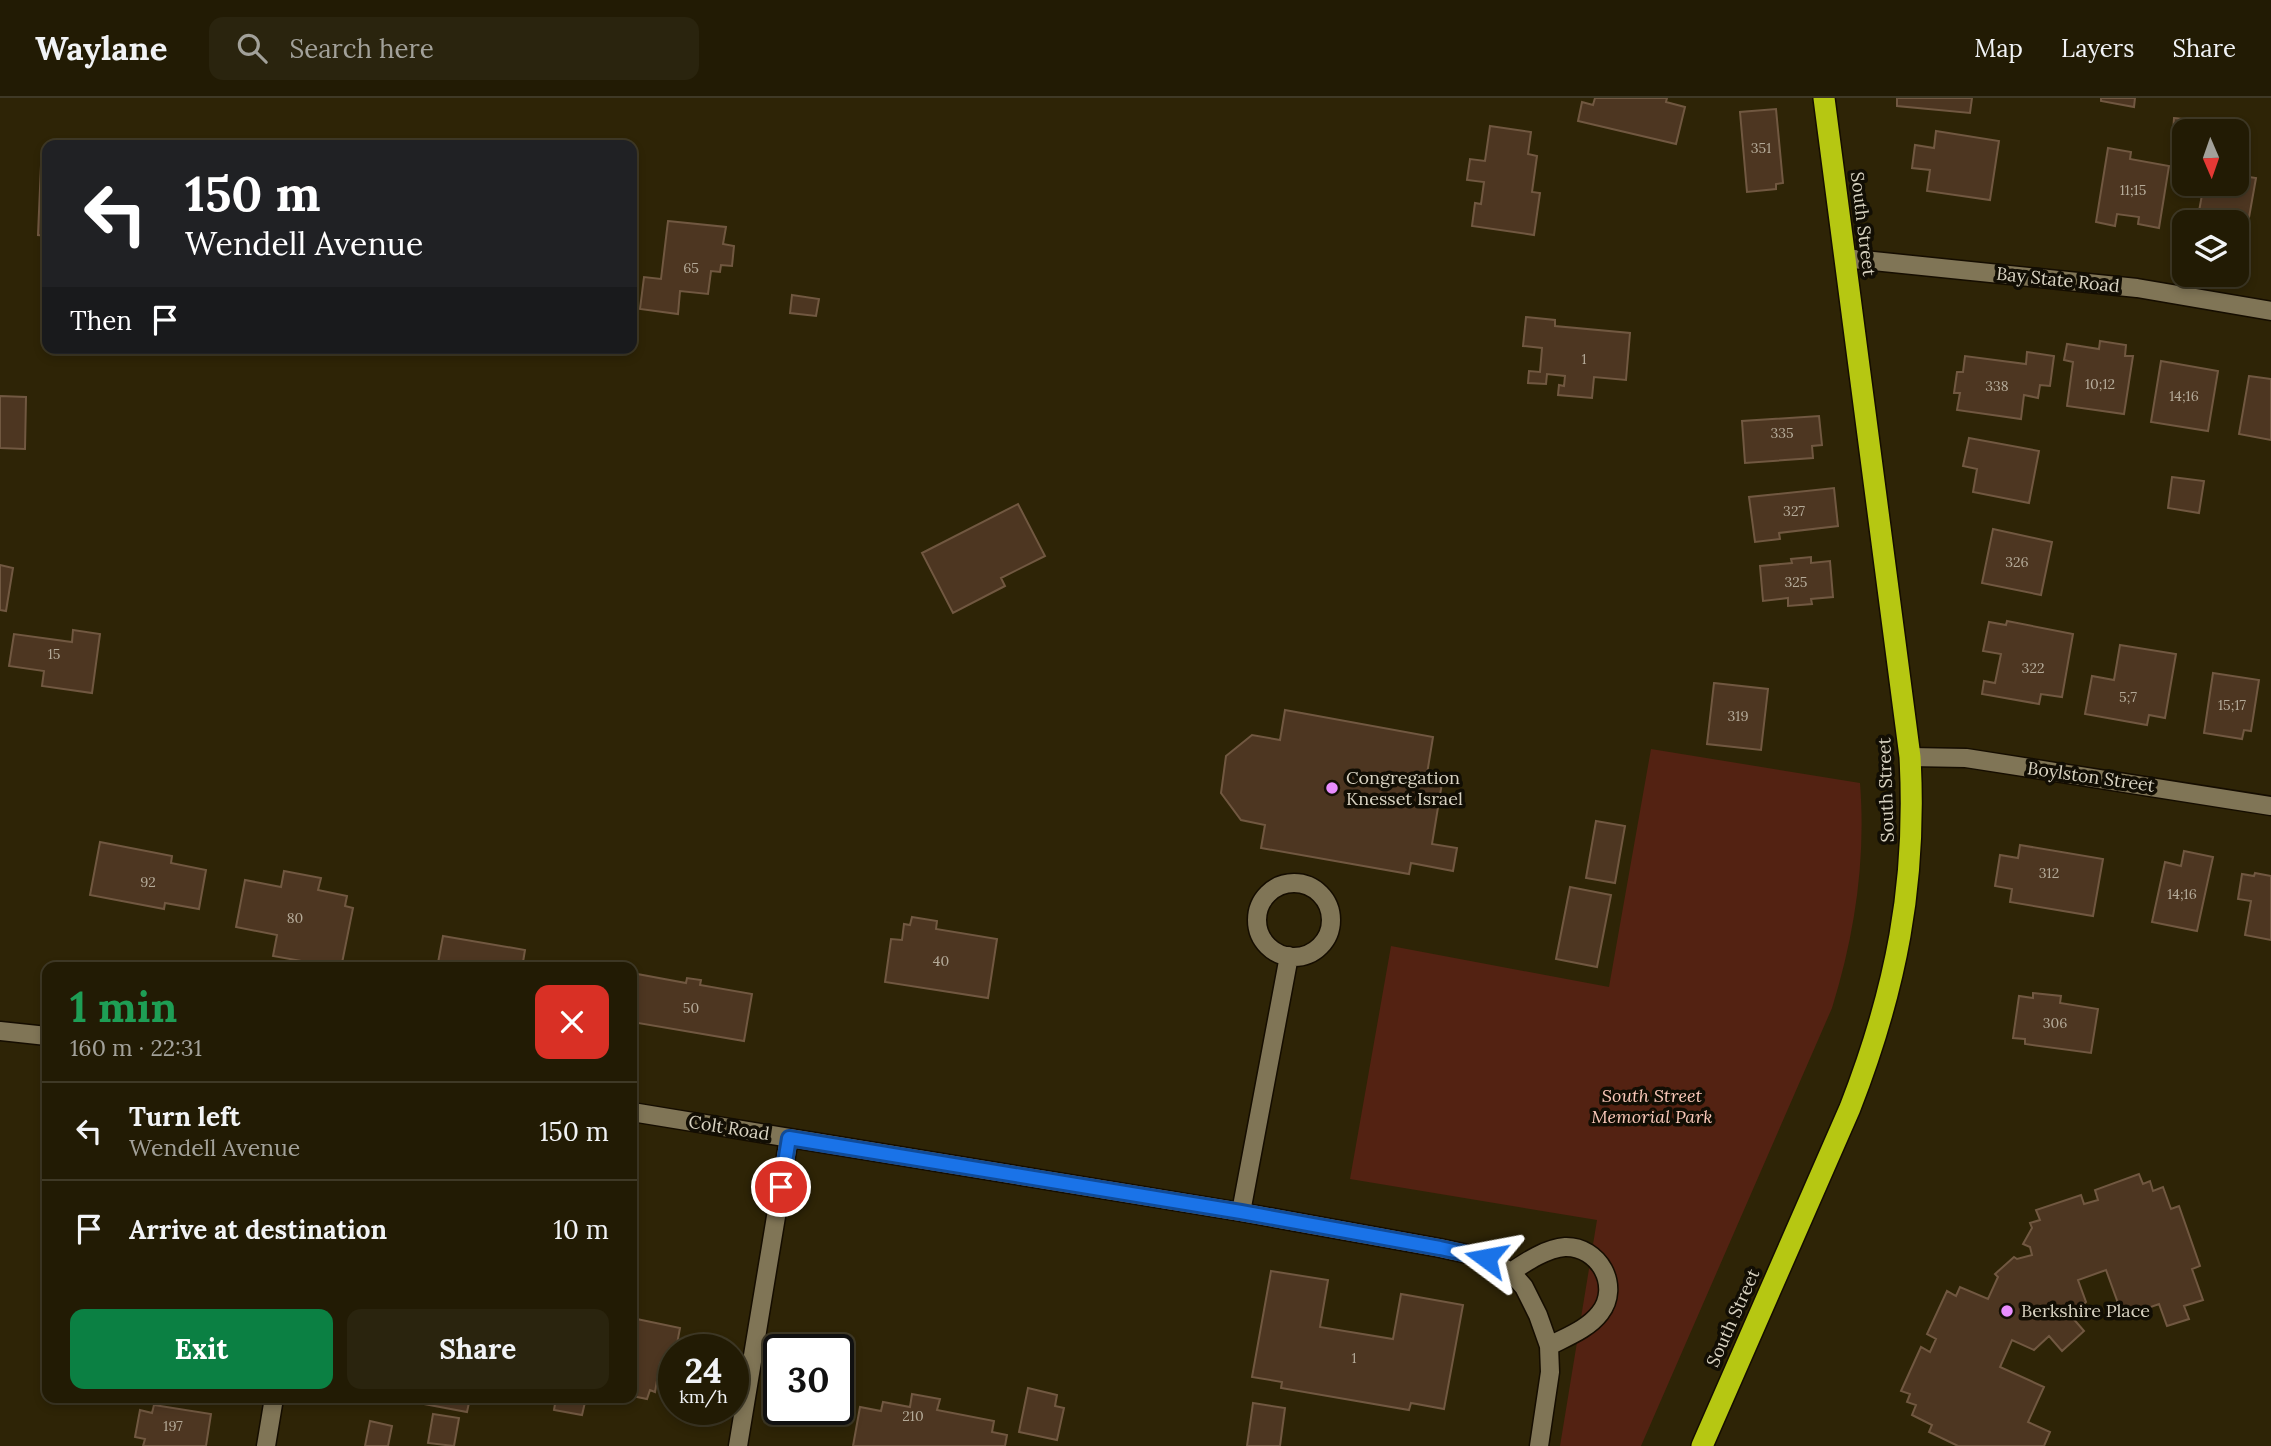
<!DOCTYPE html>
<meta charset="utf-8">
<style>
body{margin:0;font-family:Lora,serif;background:#2a240e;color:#f1f3f6;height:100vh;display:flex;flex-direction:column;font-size:26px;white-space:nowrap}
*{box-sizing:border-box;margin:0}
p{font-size:23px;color:#a2a19a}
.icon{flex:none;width:38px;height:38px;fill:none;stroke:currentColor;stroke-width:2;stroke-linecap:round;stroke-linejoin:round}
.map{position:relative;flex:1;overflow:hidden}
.side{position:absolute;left:42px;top:864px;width:595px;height:441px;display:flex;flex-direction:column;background:#221b04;border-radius:14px;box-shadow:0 4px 10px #0003,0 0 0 2px #3f3926}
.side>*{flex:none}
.top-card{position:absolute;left:42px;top:42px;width:595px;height:214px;border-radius:14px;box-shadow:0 4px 10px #0003,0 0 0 2px #3f3926;background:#202124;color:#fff;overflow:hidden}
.needle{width:46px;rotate:178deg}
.buttons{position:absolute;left:2172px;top:21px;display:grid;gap:14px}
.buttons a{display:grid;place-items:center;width:77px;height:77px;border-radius:14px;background:#221b04;box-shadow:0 4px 10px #0003,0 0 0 2px #3f3926;font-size:35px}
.speed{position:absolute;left:658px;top:1236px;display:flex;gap:14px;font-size:35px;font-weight:700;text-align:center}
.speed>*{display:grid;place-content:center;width:91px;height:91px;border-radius:50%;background:#221b04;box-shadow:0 4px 10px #0003,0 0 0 2px #3f3926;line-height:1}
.speed small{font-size:18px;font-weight:400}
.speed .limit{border:4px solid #111;border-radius:10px;background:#fff;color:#111}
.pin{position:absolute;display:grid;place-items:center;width:60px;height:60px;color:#fff;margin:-30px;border:4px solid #fff;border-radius:50%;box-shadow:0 2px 7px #0007}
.me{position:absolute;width:77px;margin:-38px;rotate:283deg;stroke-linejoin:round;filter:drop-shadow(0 0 5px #0008)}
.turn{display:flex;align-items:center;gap:24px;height:147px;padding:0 28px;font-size:32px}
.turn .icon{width:91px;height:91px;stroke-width:2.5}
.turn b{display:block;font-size:49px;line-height:60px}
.then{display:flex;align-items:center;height:66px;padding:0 28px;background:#0003;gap:14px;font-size:26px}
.round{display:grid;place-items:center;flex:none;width:74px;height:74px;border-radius:14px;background:#2a240e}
.headline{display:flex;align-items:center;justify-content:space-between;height:119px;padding:0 28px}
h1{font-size:42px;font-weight:700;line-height:52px;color:#1e9e55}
.primary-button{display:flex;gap:14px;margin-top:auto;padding:14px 28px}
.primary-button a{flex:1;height:80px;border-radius:14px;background:#0b8043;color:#fff;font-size:28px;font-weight:700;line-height:80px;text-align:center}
.primary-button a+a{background:#2a240e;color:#f1f3f6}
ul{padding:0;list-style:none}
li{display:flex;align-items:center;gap:21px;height:98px;padding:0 28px;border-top:2px solid #3f3926}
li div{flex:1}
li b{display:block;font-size:26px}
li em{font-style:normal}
header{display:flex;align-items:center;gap:42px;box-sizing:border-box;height:98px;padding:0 35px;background:#221b04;border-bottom:2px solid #3f3926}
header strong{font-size:33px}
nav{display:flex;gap:38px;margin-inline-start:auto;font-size:24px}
.search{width:490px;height:63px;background:#2a240e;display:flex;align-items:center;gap:18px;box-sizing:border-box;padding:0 24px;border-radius:14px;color:#a2a19a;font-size:26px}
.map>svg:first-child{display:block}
</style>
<header>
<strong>Waylane</strong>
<div class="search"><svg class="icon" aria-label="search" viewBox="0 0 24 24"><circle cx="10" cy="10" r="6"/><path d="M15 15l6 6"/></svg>Search here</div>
<nav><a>Map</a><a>Layers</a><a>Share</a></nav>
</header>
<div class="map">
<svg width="2271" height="1348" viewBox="0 0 2271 1348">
<rect width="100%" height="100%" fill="#2e2406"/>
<!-- green -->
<path fill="#532212" d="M 1651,651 L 1860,685 C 1866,762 1855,836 1832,910 L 1641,1348 L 1560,1348 L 1597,1122 L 1350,1081 L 1391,848 L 1609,889 Z"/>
<!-- building -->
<path fill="#4d3621" stroke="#715841" stroke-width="2" d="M 1595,0 L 1667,0 L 1666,4 L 1685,9 L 1676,46 L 1578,23 L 1582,4 L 1593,7 Z
M 1897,0 L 1972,0 L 1970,15 L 1897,8 Z
M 2101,0 L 2135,0 L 2134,9 L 2101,3 Z
M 1776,11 L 1783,85 L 1776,86 L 1776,91 L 1747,94 L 1740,14 Z
M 2174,20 L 2193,22 L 2192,33 L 2184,33 L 2184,50 L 2172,49 Z
M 1490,28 L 1531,34 L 1528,56 L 1537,58 L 1532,94 L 1540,95 L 1534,137 L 1472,128 L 1475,105 L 1481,106 L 1484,84 L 1467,82 L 1470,61 L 1485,63 Z
M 1936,33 L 1999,43 L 1990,102 L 1927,93 L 1930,72 L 1912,70 L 1915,47 L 1934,50 Z
M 2108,50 L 2131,54 L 2130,61 L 2169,68 L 2159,130 L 2138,126 L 2139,119 L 2117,116 L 2115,128 L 2096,124 Z
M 41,67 L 47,67 L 47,138 L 38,137 Z
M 2236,77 L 2256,80 L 2245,142 L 2236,141 L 2236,124 L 2197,124 L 2204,86 L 2236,86 Z
M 668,123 L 726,129 L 723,146 L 734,148 L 732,168 L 721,167 L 720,174 L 711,173 L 708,196 L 680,193 L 678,216 L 640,211 L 644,179 L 661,181 Z
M 792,197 L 819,201 L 816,218 L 790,215 Z
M 1526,219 L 1555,222 L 1555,228 L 1630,235 L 1626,282 L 1594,279 L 1592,300 L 1558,297 L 1559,287 L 1564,288 L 1565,278 L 1547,276 L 1546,286 L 1528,285 L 1529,273 L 1540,274 L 1542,250 L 1523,248 Z
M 2100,243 L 2126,247 L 2125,258 L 2133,258 L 2124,316 L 2067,308 L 2073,264 L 2064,262 L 2067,246 L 2099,251 Z
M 2027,254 L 2054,258 L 2050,288 L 2040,287 L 2038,300 L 2024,297 L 2021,321 L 1957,312 L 1960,295 L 1954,295 L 1957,274 L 1963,274 L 1965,258 L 2026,266 Z
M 2161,263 L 2218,273 L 2208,333 L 2151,324 Z
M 2249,278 L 2271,281 L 2271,342 L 2239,336 Z
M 0,298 L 26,299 L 25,351 L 0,350 Z
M 1819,318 L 1822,347 L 1812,348 L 1813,360 L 1745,365 L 1742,323 Z
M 1969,340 L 2039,353 L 2029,405 L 1973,394 L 1977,371 L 1963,368 Z
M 2172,379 L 2204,383 L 2199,415 L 2168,410 Z
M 1834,390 L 1838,428 L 1779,435 L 1780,441 L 1755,444 L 1749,399 Z
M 1018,406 L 1045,458 L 1001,480 L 1005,488 L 953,515 L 922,455 Z
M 1993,431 L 2052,444 L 2041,497 L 1982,485 Z
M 1811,459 L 1811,465 L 1830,463 L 1833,499 L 1811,501 L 1812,506 L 1788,508 L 1788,500 L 1763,503 L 1760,468 L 1792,465 L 1791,461 Z
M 0,467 L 13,470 L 6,513 L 0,512 Z
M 2007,523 L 2073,536 L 2062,599 L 2041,596 L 2039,606 L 1982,596 L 1984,583 L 1995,585 L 2001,556 L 1983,553 L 1989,524 L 2006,527 Z
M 73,532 L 100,536 L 92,595 L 42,588 L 44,573 L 9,568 L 14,536 L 72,544 Z
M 2120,547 L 2176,556 L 2165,620 L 2149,617 L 2147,627 L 2085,616 L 2092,578 L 2114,582 Z
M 2213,575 L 2259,582 L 2251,633 L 2244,632 L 2242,641 L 2204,635 Z
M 1714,585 L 1768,591 L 1761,652 L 1707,646 Z
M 1285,612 L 1433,639 L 1426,682 L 1442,685 L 1432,746 L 1457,750 L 1453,773 L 1411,765 L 1409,776 L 1261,750 L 1265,727 L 1241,722 L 1221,695 L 1226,658 L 1252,637 L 1280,642 Z
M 1596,723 L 1625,728 L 1615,785 L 1586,780 Z
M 100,744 L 172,758 L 171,765 L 206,772 L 199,811 L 165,805 L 164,811 L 90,797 Z
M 2020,747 L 2103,761 L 2093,818 L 2010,804 L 2012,791 L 1995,788 L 2000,757 L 2018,760 Z
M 2184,753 L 2213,759 L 2197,833 L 2152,824 L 2165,764 L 2181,768 Z
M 284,773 L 321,780 L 318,792 L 347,798 L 345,808 L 353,810 L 341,870 L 273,858 L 277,837 L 236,829 L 245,782 L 281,789 Z
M 2255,775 L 2271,778 L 2271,842 L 2245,837 L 2251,803 L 2238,801 L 2242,776 L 2254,778 Z
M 1570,789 L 1611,797 L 1597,869 L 1556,861 Z
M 912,819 L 937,823 L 936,831 L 997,841 L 988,900 L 885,884 L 891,841 L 902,842 L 904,826 L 910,827 Z
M 443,838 L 525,852 L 522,870 L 437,870 Z
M 632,875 L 686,885 L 687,880 L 701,882 L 700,887 L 752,896 L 744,943 L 632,924 Z
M 2033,895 L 2061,898 L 2060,905 L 2098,911 L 2091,955 L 2025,946 L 2025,941 L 2013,940 L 2019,898 L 2033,900 Z
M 2139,1076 L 2143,1086 L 2150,1083 L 2153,1093 L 2163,1089 L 2171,1111 L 2179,1108 L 2200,1168 L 2192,1171 L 2203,1202 L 2184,1208 L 2189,1221 L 2167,1228 L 2159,1206 L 2123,1219 L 2106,1172 L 2078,1182 L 2086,1204 L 2071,1218 L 2084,1233 L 2062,1253 L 2049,1238 L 2034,1252 L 2012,1242 L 2000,1269 L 2044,1289 L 2028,1324 L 2050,1334 L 2044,1348 L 1958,1348 L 1929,1334 L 1932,1327 L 1912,1317 L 1916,1307 L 1907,1304 L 1910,1296 L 1901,1293 L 1921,1249 L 1930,1254 L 1936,1241 L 1927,1236 L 1947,1193 L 1956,1198 L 1960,1189 L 1988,1201 L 1998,1179 L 1995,1176 L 2014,1159 L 2017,1161 L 2032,1157 L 2030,1149 L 2023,1146 L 2032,1130 L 2030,1125 L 2040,1122 L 2036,1112 L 2081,1097 L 2084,1106 L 2098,1102 L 2095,1092 Z
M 1271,1173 L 1328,1182 L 1320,1229 L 1393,1241 L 1401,1196 L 1463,1207 L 1444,1311 L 1411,1305 L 1409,1312 L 1281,1290 L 1282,1284 L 1252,1279 Z
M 632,1220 L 680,1230 L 676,1251 L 674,1251 L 672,1268 L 660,1265 L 655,1294 L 650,1292 L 647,1301 L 632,1298 Z
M 1028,1290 L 1057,1297 L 1055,1308 L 1064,1310 L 1057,1342 L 1019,1334 Z
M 912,1296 L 940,1301 L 937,1312 L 994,1323 L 992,1334 L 1007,1337 L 1005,1348 L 853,1348 L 860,1309 L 881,1313 L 883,1304 L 910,1309 Z
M 414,1300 L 470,1300 L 467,1314 L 413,1304 Z
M 556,1300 L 586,1300 L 582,1317 L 554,1312 Z
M 1253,1305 L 1285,1310 L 1280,1348 L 1247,1348 Z
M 154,1307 L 211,1316 L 206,1348 L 143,1348 L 145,1341 L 135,1339 L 140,1312 L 152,1315 Z
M 433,1316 L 459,1320 L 454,1348 L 428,1345 Z
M 370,1323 L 392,1328 L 388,1348 L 365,1348 Z"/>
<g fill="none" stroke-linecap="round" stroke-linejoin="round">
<!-- minor casing -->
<g stroke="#150d00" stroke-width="21">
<path id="minor" d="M 1844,160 L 2137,190 L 2271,213
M 1910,659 L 1966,660 L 2271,708
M1257 822a37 37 0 1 1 74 0a37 37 0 1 1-74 0Z
M 0,933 L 47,938
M 632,1014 L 1241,1114 L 1440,1150 L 1486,1160 L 1511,1174 L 1524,1189 L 1538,1217 L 1549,1248 L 1550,1274 L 1539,1348
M 1241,1114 L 1289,858
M 1511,1174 C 1526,1164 1547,1150 1565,1149 C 1599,1148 1621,1188 1600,1215 C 1588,1231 1566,1239 1549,1248
M 266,1348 L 274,1300
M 738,1348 L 789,1040"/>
</g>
<!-- highway casing -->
<g stroke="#150d00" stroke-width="24">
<path id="highway" d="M 1702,1348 L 1850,1010 C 1896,892 1917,786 1910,659 L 1824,0"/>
</g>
<!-- minor -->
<use href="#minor" stroke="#807556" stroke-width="18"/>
<!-- highway -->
<use href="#highway" stroke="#b6c712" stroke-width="21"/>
</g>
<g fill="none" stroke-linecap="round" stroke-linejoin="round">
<!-- route casing -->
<g stroke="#114b97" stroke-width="18">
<path id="route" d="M 781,1089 L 789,1040 L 1241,1114 L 1440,1150 L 1486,1160"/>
</g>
<!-- route -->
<use href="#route" stroke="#1a73e8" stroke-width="12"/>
</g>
<!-- markers -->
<g fill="#e98dfe" stroke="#120e04" stroke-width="2.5">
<circle cx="1332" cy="690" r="7"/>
<circle cx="2007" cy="1213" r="7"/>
</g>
<g text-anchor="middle" stroke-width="7" stroke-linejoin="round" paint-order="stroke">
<!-- number labels -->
<g font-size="14" fill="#b5ab99">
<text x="1761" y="55">351</text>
<text x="2133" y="97">11;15</text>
<text x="691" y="175">65</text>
<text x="1584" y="266">1</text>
<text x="2100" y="291">10;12</text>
<text x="1997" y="293">338</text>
<text x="2184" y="303">14;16</text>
<text x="1782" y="340">335</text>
<text x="1794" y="418">327</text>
<text x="2017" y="469">326</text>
<text x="1796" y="489">325</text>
<text x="54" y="561">15</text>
<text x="2033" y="575">322</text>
<text x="2128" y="604">5;7</text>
<text x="2232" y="612">15;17</text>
<text x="1738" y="623">319</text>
<text x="2049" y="780">312</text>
<text x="148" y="789">92</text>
<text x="2182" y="801">14;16</text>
<text x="295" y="825">80</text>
<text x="941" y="868">40</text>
<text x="691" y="915">50</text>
<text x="2055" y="930">306</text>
<text x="1354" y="1265">1</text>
<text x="913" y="1323">210</text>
<text x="173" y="1333">197</text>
</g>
<!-- street labels -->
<g font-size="18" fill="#d8d2c1" stroke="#120e04">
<text transform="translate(1863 126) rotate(83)" y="6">South Street</text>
<text transform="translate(2058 182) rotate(6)" y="6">Bay State Road</text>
<text transform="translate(2091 679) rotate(8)" y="6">Boylston Street</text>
<text transform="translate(1886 692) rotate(-92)" y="6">South Street</text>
<text transform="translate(729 1030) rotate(9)" y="6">Colt Road</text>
<text transform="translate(1733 1220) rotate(-66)" y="6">South Street</text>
</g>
<!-- poi labels -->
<g font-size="18" fill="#d8d2c1" stroke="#120e04" text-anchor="start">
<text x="1346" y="686">Congregation<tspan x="1346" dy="21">Knesset Israel</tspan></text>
<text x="2021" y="1219">Berkshire Place</text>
</g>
<!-- park labels -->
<g font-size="18" font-style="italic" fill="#fac8b9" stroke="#120e04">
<text x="1652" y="1004">South Street<tspan x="1652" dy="21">Memorial Park</tspan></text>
</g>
</g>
</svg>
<div class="buttons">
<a><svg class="needle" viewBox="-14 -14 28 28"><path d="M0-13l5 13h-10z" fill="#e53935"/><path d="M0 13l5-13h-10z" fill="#a2a19a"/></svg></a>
<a><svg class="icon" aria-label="layers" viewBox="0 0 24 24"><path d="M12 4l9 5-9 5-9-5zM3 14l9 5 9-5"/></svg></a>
</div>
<div class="speed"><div>24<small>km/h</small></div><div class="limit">30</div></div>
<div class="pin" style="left:781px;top:1089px;background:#d93025"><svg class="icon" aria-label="arrive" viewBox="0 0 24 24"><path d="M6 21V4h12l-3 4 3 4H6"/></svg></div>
<svg class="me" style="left:1486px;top:1160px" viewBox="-20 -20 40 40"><path d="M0-17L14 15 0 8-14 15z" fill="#1a73e8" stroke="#fff" stroke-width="4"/></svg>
<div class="top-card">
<div class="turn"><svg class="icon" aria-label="left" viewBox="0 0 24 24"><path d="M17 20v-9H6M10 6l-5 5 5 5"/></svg><div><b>150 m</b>Wendell Avenue</div></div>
<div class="then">Then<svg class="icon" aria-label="arrive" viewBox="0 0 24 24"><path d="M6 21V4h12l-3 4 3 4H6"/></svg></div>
</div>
<section class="side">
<div class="headline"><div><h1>1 min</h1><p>160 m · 22:31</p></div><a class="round" style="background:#d93025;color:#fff"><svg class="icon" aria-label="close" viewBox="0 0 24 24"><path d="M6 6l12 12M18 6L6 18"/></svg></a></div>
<ul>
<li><svg class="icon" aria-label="left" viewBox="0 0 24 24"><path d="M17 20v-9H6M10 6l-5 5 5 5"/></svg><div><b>Turn left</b><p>Wendell Avenue</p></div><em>150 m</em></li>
<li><svg class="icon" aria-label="arrive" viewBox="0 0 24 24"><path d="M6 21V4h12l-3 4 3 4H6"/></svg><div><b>Arrive at destination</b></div><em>10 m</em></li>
</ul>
<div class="primary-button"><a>Exit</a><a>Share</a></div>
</section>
</div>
